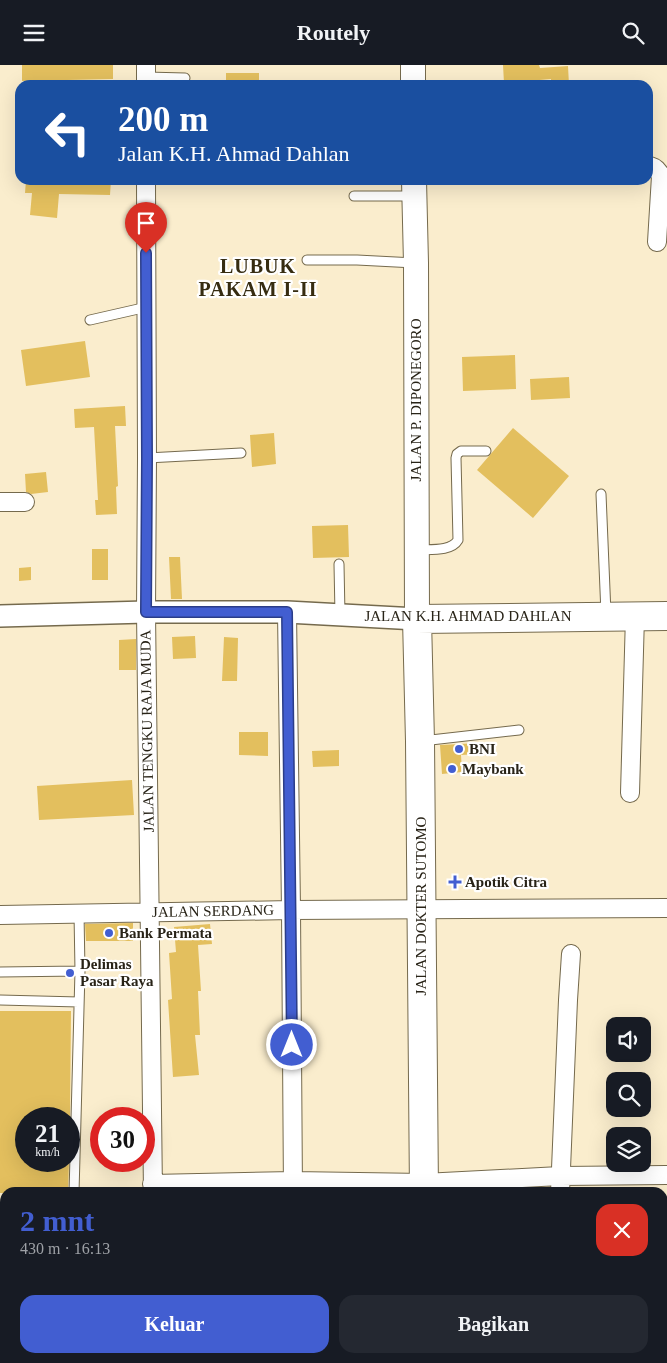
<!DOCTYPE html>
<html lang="id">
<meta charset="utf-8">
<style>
body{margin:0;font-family:Georgia,serif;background:#242831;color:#f1f3f6;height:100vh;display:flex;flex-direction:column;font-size:19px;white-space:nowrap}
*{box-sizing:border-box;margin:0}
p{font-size:16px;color:#9ea1a6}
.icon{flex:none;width:28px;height:28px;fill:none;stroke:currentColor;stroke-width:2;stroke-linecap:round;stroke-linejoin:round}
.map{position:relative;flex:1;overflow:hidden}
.panel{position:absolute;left:0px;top:1122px;width:668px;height:176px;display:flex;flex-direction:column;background:#171b24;border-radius:15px 15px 0 0;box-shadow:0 5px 20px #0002}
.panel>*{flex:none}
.banner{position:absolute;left:15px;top:15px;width:638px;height:105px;border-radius:15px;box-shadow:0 5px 20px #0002;background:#1a4fa0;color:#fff;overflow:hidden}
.controls{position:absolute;left:606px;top:952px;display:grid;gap:10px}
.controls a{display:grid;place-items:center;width:45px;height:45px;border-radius:10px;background:#171b24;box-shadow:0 5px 20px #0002;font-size:25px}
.speed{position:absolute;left:15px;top:1042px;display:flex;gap:10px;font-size:25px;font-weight:700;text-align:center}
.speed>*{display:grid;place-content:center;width:65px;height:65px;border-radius:50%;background:#171b24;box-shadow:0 5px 20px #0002;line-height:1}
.speed small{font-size:12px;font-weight:400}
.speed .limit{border:8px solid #d22;background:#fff;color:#111}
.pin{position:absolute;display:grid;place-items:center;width:42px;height:42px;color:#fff;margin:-51px -21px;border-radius:50% 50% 50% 0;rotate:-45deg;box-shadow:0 0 5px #0007}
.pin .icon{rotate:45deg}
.me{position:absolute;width:55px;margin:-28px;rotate:0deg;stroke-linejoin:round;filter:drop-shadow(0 0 4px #0008)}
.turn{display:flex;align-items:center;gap:18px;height:105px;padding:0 20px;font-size:22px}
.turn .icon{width:65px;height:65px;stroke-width:2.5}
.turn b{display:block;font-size:35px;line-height:42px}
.round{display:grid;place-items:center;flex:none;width:52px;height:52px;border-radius:15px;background:#242831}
.overview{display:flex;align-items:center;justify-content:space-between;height:85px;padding:0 20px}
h1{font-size:30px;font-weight:700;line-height:38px;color:#425ed1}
.action{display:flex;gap:10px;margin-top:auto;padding:10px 20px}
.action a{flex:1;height:58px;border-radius:15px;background:#425ed1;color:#fff;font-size:20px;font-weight:700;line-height:58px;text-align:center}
.action a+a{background:#242831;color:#f1f3f6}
header{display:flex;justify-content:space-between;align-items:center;height:65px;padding:0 20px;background:#171b24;font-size:22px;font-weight:700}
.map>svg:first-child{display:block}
</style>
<header><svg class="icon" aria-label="menu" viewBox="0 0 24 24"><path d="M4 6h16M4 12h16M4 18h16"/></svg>Routely<svg class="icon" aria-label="search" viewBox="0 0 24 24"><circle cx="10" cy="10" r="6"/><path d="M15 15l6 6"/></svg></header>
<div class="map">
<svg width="667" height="1298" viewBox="0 0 667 1298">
<rect width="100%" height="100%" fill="#faedcd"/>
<!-- building -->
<path fill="#e3bf5e" d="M 22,0 L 113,0 L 113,14 L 22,16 Z
M 503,0 L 539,0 L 540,3 L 568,1 L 569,20 L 551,20 L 551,14 L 504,18 Z
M 226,8 L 259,8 L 259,20 L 226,20 Z
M 26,115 L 111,115 L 110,130 L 59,129 L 57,153 L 30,150 L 32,128 L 25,128 Z
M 85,276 L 90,312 L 26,321 L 21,285 Z
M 515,290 L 516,324 L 463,326 L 462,292 Z
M 569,312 L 570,333 L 531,335 L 530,314 Z
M 125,341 L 126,361 L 115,361 L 118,421 L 116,422 L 117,449 L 96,450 L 95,435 L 98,435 L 94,362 L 75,363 L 74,344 Z
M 513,363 L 569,411 L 533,453 L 477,405 Z
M 274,368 L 276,399 L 252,402 L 250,370 Z
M 46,407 L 48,427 L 31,429 L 26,427 L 25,409 Z
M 348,460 L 349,492 L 313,493 L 312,461 Z
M 92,484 L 108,484 L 108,515 L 92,515 Z
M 169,492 L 180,492 L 182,534 L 171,534 Z
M 31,502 L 31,515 L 19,516 L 19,503 Z
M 195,571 L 196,593 L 173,594 L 172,572 Z
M 224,572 L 238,573 L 237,616 L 222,616 Z
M 136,574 L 136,605 L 119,605 L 119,575 Z
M 239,667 L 268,667 L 268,691 L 239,690 Z
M 479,678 L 479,689 L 461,690 L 462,707 L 442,709 L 440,680 Z
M 339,685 L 339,701 L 313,702 L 312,686 Z
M 132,715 L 134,750 L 39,755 L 37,721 Z
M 133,858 L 133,876 L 86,876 L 85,859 Z
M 210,859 L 212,879 L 198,880 L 201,926 L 198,926 L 200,970 L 195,970 L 199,1010 L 173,1012 L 168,935 L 172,934 L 169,888 L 176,887 L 174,862 Z
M 0,946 L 71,946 L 70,1054 L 26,1054 L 26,1096 L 69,1096 L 68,1128 L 0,1128 Z"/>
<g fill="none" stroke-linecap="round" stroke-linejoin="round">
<!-- service casing -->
<g stroke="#756a4d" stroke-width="11">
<path id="service" d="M 146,12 L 185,13
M 354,131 L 414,131
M 307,195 L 357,195 L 415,198
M 90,255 L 147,242
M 147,393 L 241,388
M 601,429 L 606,549
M 417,485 C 429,484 451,487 458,475 L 456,393 L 457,389 L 461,386 L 486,386
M 339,499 L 340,550
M 422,676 L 519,665
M 0,907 L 80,906
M 0,935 L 79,937
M 74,1128 L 80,906 L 79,848"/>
</g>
<!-- minor casing -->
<g stroke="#756a4d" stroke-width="20">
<path id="minor" d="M 146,0 L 146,20
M 648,101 C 655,101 658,105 661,111 L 657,177
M 146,115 L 147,393 L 146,547 L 153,1128
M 0,437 L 25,437
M 287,547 L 291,845 L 293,1128
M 630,728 L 635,551
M 0,850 L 291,845 L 667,843
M 152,1119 L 293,1116 L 424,1118 L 560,1111 L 667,1110
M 560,1128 L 568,935 L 571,889
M 662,1207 L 667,1207
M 153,1294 L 153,1298
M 294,1294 L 294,1298
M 560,1298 L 560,1294"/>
</g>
<!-- tertiary casing -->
<g stroke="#756a4d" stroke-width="24">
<path id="tertiary" d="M 0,551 L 146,547 L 287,547 L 417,554"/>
</g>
<!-- secondary casing -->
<g stroke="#756a4d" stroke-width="26">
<path id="secondary" d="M 413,0 L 413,20
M 414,115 L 416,198 L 417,554"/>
</g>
<!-- primary casing -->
<g stroke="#756a4d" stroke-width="30">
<path id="primary" d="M 424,1128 L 420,676 L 417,554 L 667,551
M 425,1294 L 425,1298"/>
</g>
<!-- service -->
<use href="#service" stroke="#fff" stroke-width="9"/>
<!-- minor -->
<use href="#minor" stroke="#fff" stroke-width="18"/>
<!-- tertiary -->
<use href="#tertiary" stroke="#fff" stroke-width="21"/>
<!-- secondary -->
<use href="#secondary" stroke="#fff" stroke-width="24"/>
<!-- primary -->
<use href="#primary" stroke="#fff" stroke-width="28"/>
</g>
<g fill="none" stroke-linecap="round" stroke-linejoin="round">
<!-- route casing -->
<g stroke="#2b3d88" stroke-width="12">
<path id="route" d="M 146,188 L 147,393 L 146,547 L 287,547 L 292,980"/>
</g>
<!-- route -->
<use href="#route" stroke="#425ed1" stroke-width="9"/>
</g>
<!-- markers -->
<g fill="#425ed1" stroke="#fff" stroke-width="2">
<circle cx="459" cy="684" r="5"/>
<circle cx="452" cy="704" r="5"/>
<path d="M452.5 809.5h5v5h5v5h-5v5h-5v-5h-5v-5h5z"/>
<circle cx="109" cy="868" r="5"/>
<circle cx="70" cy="908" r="5"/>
</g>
<g text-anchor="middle" stroke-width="4.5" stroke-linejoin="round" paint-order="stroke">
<!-- street labels -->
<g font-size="15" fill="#282317" stroke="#fff">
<text transform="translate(416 335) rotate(-90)" y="5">JALAN P. DIPONEGORO</text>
<text x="468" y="556">JALAN K.H. AHMAD DAHLAN</text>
<text transform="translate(147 666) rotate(-91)" y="5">JALAN TENGKU RAJA MUDA</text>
<text transform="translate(421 841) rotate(-90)" y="5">JALAN DOKTER SUTOMO</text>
<text transform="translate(213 846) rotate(-1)" y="5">JALAN SERDANG</text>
</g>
<!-- poi labels -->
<g font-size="15" font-weight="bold" fill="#282317" stroke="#fff" text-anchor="start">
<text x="469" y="689">BNI</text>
<text x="462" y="709">Maybank</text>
<text x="465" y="822">Apotik Citra</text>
<text x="119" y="873">Bank Permata</text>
<text x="80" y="904">Delimas<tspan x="80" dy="17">Pasar Raya</tspan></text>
</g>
<!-- district labels -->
<g font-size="20" font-weight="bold" letter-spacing="1" fill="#362c11" stroke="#fff">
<text x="258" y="208">LUBUK<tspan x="258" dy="23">PAKAM I-II</tspan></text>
</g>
</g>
</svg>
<div class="controls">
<a><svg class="icon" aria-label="sound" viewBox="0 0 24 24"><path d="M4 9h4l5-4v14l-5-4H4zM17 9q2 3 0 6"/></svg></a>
<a><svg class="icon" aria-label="search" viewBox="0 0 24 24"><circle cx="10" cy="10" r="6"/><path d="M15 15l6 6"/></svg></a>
<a><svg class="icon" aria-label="layers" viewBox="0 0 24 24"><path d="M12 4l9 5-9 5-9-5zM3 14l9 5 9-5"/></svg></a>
</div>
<div class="speed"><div>21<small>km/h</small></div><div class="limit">30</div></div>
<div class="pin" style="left:146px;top:188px;background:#d93025"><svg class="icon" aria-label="arrive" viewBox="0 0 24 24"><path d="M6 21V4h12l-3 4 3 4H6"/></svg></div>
<svg class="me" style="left:292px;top:980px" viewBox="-20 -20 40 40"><circle r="17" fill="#425ed1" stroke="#fff" stroke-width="3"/><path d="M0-11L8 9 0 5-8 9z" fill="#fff"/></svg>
<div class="banner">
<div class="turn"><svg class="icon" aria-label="left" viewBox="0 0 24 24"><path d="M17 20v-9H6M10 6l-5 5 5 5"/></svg><div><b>200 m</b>Jalan K.H. Ahmad Dahlan</div></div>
</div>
<section class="panel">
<div class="overview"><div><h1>2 mnt</h1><p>430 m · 16:13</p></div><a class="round" style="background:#d93025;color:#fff"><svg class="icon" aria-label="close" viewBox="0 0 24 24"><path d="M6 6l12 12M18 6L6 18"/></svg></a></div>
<div class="action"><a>Keluar</a><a>Bagikan</a></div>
</section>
</div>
